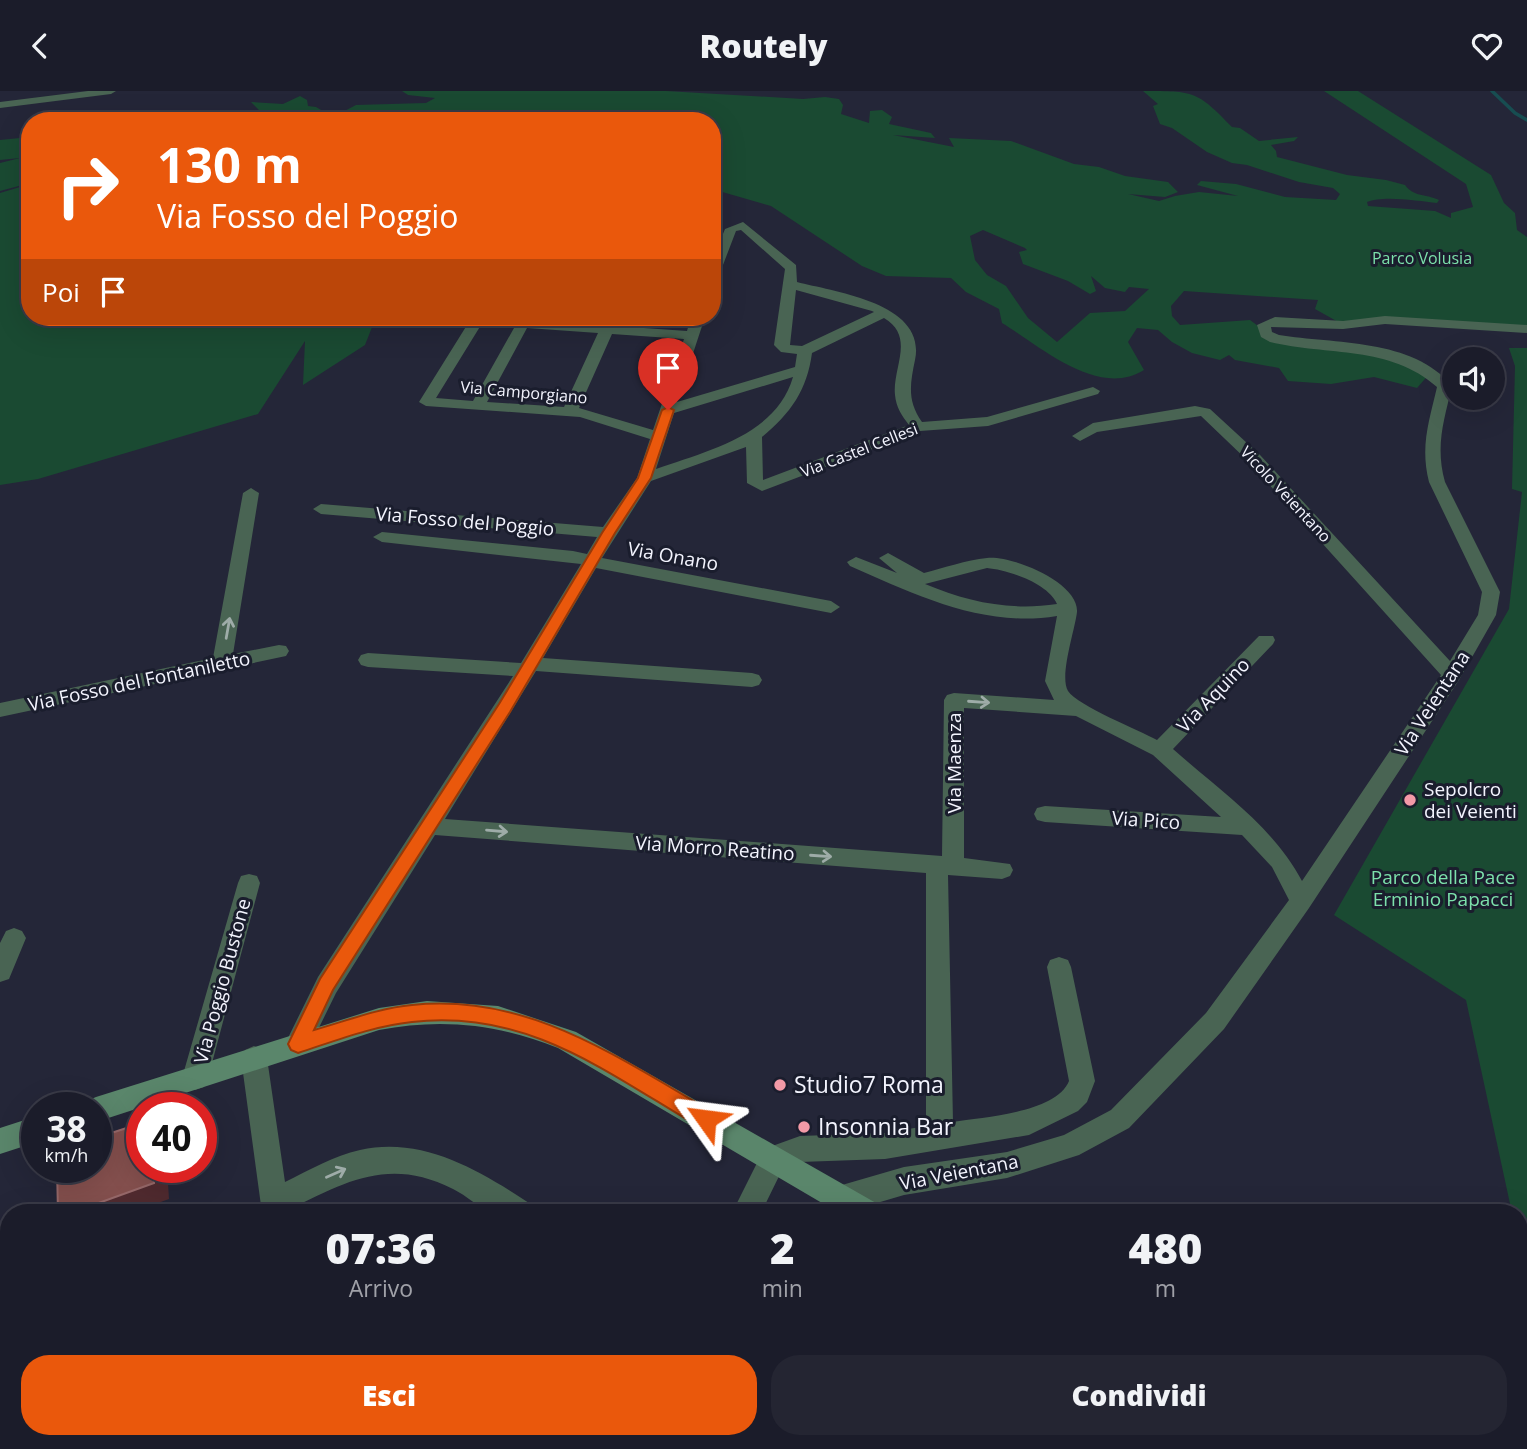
<!DOCTYPE html>
<html lang="it">
<style>
body{margin:0;font-family:"Open Sans",sans-serif;background:#242532;color:#f1f3f6;height:100vh;display:flex;flex-direction:column;font-size:26px;white-space:nowrap}
*{box-sizing:border-box;margin:0}
p{font-size:23px;color:#a0a1a8}
.icon{flex:none;width:38px;height:38px;fill:none;stroke:currentColor;stroke-width:2;stroke-linecap:round;stroke-linejoin:round}
.map{position:relative;flex:1;overflow:hidden}
.drawer{position:absolute;left:0px;top:1113px;width:1528px;height:245px;display:flex;flex-direction:column;background:#1b1c2a;border-radius:28px 28px 0 0;box-shadow:0 7px 28px #0002,0 0 0 2px #393a47}
.drawer>*{flex:none}
.top-card{position:absolute;left:21px;top:21px;width:700px;height:214px;border-radius:28px;box-shadow:0 7px 28px #0002,0 0 0 2px #393a47;background:#ea580c;color:#fff;overflow:hidden}
.controls{position:absolute;left:1442px;top:256px;display:grid;gap:14px}
.controls a{display:grid;place-items:center;width:63px;height:63px;border-radius:50%;background:#1b1c2a;box-shadow:0 7px 28px #0002,0 0 0 2px #393a47;font-size:35px}
.speed{position:absolute;left:21px;top:1001px;display:flex;gap:14px;font-size:35px;font-weight:700;text-align:center}
.speed>*{display:grid;place-content:center;width:91px;height:91px;border-radius:50%;background:#1b1c2a;box-shadow:0 7px 28px #0002,0 0 0 2px #393a47;line-height:1}
.speed small{font-size:18px;font-weight:400}
.speed .limit{border:10px solid #d22;background:#fff;color:#111}
.pin{position:absolute;display:grid;place-items:center;width:60px;height:60px;color:#fff;margin:-72px -30px;border-radius:50% 50% 50% 0;rotate:-45deg;box-shadow:0 0 7px #0007}
.pin .icon{rotate:45deg}
.me{position:absolute;width:77px;margin:-38px;rotate:301deg;stroke-linejoin:round;filter:drop-shadow(0 0 5px #0008)}
.turn{display:flex;align-items:center;gap:24px;height:147px;padding:0 21px;font-size:32px}
.turn .icon{width:91px;height:91px;stroke-width:2.5}
.turn b{display:block;font-size:49px;line-height:60px}
.then{display:flex;align-items:center;height:66px;padding:0 21px;background:#0003;gap:14px;font-size:26px}
.eta{display:flex;justify-content:space-evenly;align-items:center;height:119px;text-align:center}
.eta b{font-size:42px;font-weight:800;line-height:49px}
.action{display:flex;gap:14px;margin-top:auto;padding:14px 21px}
.action a{flex:1;height:80px;border-radius:28px;background:#ea580c;color:#fff;font-size:28px;font-weight:800;line-height:80px;text-align:center}
.action a+a{background:#242532;color:#f1f3f6}
header{display:flex;justify-content:space-between;align-items:center;height:91px;padding:0 21px;background:#1b1c2a;font-size:32px;font-weight:800}
.map>svg:first-child{display:block}
</style>
<header><svg class="icon" aria-label="back" viewBox="0 0 24 24"><path d="M15 5l-7 7 7 7"/></svg>Routely<svg class="icon" aria-label="heart" viewBox="0 0 24 24"><path d="M12 20l-8-8c-3-5 5-10 8-4 3-6 11-1 8 4z"/></svg></header>
<div class="map">
<svg width="1527" height="1358" viewBox="0 0 1527 1358">
<rect width="100%" height="100%" fill="#242638"/>
<!-- green -->
<path fill="#1a4a32" fill-rule="evenodd" d="M 402,0 L 666,0 L 803,8 L 825,6 L 839,8 L 843,14 L 841,23 L 869,32 L 870,20 L 882,19 L 892,26 L 889,33 L 931,42 L 935,47 L 893,44 L 954,56 L 949,47 L 1011,50 L 1074,73 L 1099,76 L 1125,85 L 1168,91 L 1178,101 L 1165,106 L 1128,103 L 1159,110 L 1175,105 L 1199,101 L 1238,105 L 1197,94 L 1201,90 L 1236,93 L 1285,106 L 1336,109 L 1340,103 L 1333,97 L 1299,91 L 1247,74 L 1232,72 L 1207,61 L 1172,37 L 1160,33 L 1153,15 L 1158,13 L 1143,0 C 1195,0 1197,0 1232,36 L 1240,37 L 1259,50 L 1298,46 L 1294,50 L 1271,54 L 1276,60 L 1277,66 L 1347,84 L 1386,89 L 1405,94 C 1413,106 1427,103 1439,109 L 1437,112 C 1419,110 1383,104 1367,111 L 1368,115 L 1435,120 L 1451,127 L 1451,122 L 1473,116 L 1466,93 L 1324,0 L 1358,0 L 1491,84 L 1504,112 L 1515,122 L 1517,139 L 1527,146 L 1527,235 L 1340,232 L 1315,218 L 1318,209 L 1184,200 L 1171,215 L 1172,225 L 1180,234 L 1250,229 L 1273,246 L 1380,264 L 1431,281 L 1417,297 L 1374,286 L 1331,293 L 1288,290 L 1279,277 L 1235,269 L 1229,264 L 1220,269 L 1192,262 L 1172,251 L 1158,239 L 1137,237 L 1128,251 L 1144,279 C 1098,308 1040,255 1002,232 L 999,218 L 966,201 L 951,187 L 886,185 L 862,175 L 771,115 L 712,98 L 712,30 L 299,30 L 302,27 L 263,23 L 251,11 L 283,13 L 300,5 L 307,9 L 308,15 L 316,16 L 333,26 L 356,14 L 426,12 L 435,7 L 408,4 ZM 983,139 L 1025,157 L 1027,159 L 1019,161 L 1023,173 L 1068,190 L 1090,203 L 1096,200 L 1091,185 L 1105,197 L 1125,201 L 1129,196 L 1149,198 L 1125,220 L 1090,222 L 1057,251 L 1028,227 L 1006,195 L 987,184 L 975,169 L 970,145 Z
M 30,46 L 30,92 L 0,100 L 0,72 L 20,67 L 0,69 L 0,49 Z
M 30,93 L 30,226 L 376,226 L 365,254 L 303,294 L 305,250 L 258,323 L 38,388 L 0,394 L 0,102 Z
M 1509,257 L 1527,257 L 1527,1156 L 1519,1155 L 1519,1122 L 1512,1122 L 1466,909 L 1334,824 L 1509,518 L 1522,401 L 1512,398 L 1515,275 Z"/>
<g fill="none" stroke-linecap="round" stroke-linejoin="round">
<!-- stream -->
<path stroke="#174d51" stroke-width="3.5" d="M 1492,0 L 1515,22 L 1527,29"/>
<!-- street -->
<path fill="#496453" fill-rule="evenodd" d="M 88,0 L 116,0 L 111,3 L 0,17 L 0,11 Z
M 743,131 L 796,174 L 797,191 C 835,201 927,212 915,269 C 910,293 907,310 922,331 L 987,326 L 1093,296 L 1100,300 L 1098,303 L 988,335 L 920,340 L 762,400 L 747,392 L 746,356 L 651,390 L 602,467 L 831,510 L 840,516 L 831,522 L 596,477 L 543,567 L 752,582 L 759,584 L 762,589 L 759,594 L 752,596 L 536,580 L 445,728 L 942,765 L 944,609 L 947,604 L 954,602 L 1054,609 L 1045,590 L 1057,525 C 983,537 916,504 850,475 L 847,471 L 856,466 L 897,482 L 879,467 L 888,462 L 924,482 C 944,477 966,469 987,467 C 1011,464 1079,491 1077,521 C 1075,539 1059,585 1068,600 C 1078,615 1139,639 1157,649 L 1259,545 L 1273,545 L 1275,549 L 1273,553 L 1173,658 C 1219,699 1273,735 1302,790 L 1441,584 L 1248,370 L 1201,325 L 1097,341 L 1080,350 L 1072,345 L 1093,332 L 1195,315 L 1210,318 L 1260,364 L 1450,570 L 1478,524 L 1482,501 L 1429,391 C 1420,355 1429,331 1437,296 C 1390,254 1328,265 1270,251 L 1261,246 L 1257,234 L 1275,226 L 1343,230 L 1385,225 L 1527,234 L 1527,242 L 1385,233 L 1343,238 L 1271,236 L 1272,241 L 1279,244 C 1334,253 1413,247 1452,295 C 1444,330 1435,355 1445,391 L 1500,501 L 1496,524 L 1459,589 L 1309,817 L 1224,938 L 1129,1037 L 1079,1064 L 1007,1087 L 904,1104 L 843,1122 L 832,1118 L 828,1108 L 832,1098 L 842,1094 L 904,1076 L 1007,1061 L 1064,1044 L 1111,1019 L 1206,922 L 1289,809 L 1272,776 L 1242,744 L 1045,731 L 1037,729 L 1034,723 L 1037,717 L 1045,715 L 1221,726 L 1153,664 L 1076,625 L 964,617 L 964,767 L 1010,773 L 1013,779 L 1010,785 L 1002,788 L 948,784 L 953,1031 C 983,1026 1056,1022 1069,990 L 1047,876 L 1050,869 L 1059,866 L 1068,869 L 1071,876 L 1095,990 L 1087,1011 L 1078,1020 L 1029,1044 L 885,1068 L 800,1071 L 783,1077 L 761,1122 L 732,1122 L 764,1058 L 800,1045 L 885,1042 L 926,1035 L 926,782 L 435,744 L 336,902 L 307,961 L 298,965 L 289,961 L 285,953 L 318,886 L 513,585 L 368,576 L 361,574 L 358,569 L 361,564 L 368,562 L 521,572 L 581,473 L 382,451 L 373,446 L 382,441 L 573,460 L 587,463 L 597,446 L 321,423 L 313,418 L 321,413 L 603,436 L 637,387 L 650,348 L 580,326 L 426,315 L 419,311 L 472,226 L 519,229 L 520,226 L 534,226 L 532,230 L 602,234 L 606,226 L 618,226 L 615,235 L 687,240 L 691,226 L 705,226 L 677,311 L 795,276 L 797,263 L 781,261 L 774,254 L 785,178 L 741,139 L 736,140 L 718,187 L 712,191 L 712,170 L 725,138 ZM 796,199 L 872,220 L 874,221 L 802,255 L 790,254 ZM 884,227 C 916,246 892,277 895,304 C 896,316 902,325 909,334 L 763,389 L 762,346 C 791,322 807,299 812,262 ZM 481,234 L 514,237 L 473,310 L 436,307 ZM 527,237 L 598,242 L 564,316 L 487,311 ZM 612,243 L 684,248 L 653,339 L 579,317 ZM 793,286 C 776,345 706,360 656,378 L 674,322 ZM 987,477 C 1008,479 1048,492 1057,513 C 1010,520 968,511 925,493 Z
M 251,397 L 259,402 L 233,563 L 279,554 L 286,555 L 289,560 L 286,565 L 0,626 L 0,612 L 213,567 L 243,402 Z
M 249,783 L 257,785 L 260,792 L 208,987 L 204,996 L 195,999 L 186,996 L 182,987 L 238,792 L 241,785 Z
M 14,837 L 22,840 L 26,847 L 9,888 L 0,891 L 0,852 L 6,840 Z
M 254,955 L 263,959 L 267,967 L 285,1091 C 309,1079 334,1065 360,1059 C 422,1045 479,1079 529,1112 L 533,1122 C 521,1122 506,1124 495,1122 C 481,1119 466,1104 453,1098 C 390,1066 347,1090 290,1118 L 290,1122 L 262,1122 L 241,967 L 245,959 Z
M 269,1349 L 311,1349 L 307,1358 L 265,1358 Z
M 483,1349 L 520,1349 L 524,1358 L 487,1358 Z
M 611,1349 L 643,1349 L 639,1358 L 607,1358 Z
M 1027,1349 L 1059,1349 L 1056,1358 L 1024,1358 Z"/>
<!-- secondary -->
<path fill="#5a866b" fill-rule="evenodd" d="M 427,910 L 498,915 L 576,941 L 876,1112 L 880,1122 L 839,1122 L 558,957 C 499,933 441,927 379,939 L 96,1031 L 96,1017 L 84,1017 L 87,1010 L 96,1006 L 379,917 Z
M 37,1025 L 37,1051 L 0,1063 L 0,1037 Z
M 1303,1349 L 1376,1349 L 1380,1358 L 1307,1358 Z"/>
</g>
<!-- shaded-wall -->
<path fill="#512b30" d="M 153,1076 L 167,1076 L 169,1108 L 130,1122 L 71,1122 Z"/>
<!-- building -->
<path fill="#85504e" stroke="#97696a" stroke-width="2" d="M 142,1032 L 142,1076 L 153,1076 L 154,1092 L 71,1122 L 58,1122 L 57,1076 L 96,1076 L 96,1047 Z"/>
<!-- one-way arrows -->
<defs><path id="oneway-shaft" d="M-6 0H5M1.5-3L5.5 0L1.5 3" fill="none" stroke-width="1.6" stroke-linecap="round" stroke-linejoin="round" transform="scale(1.75)"/></defs>
<g stroke="#9eaca8">
<use href="#oneway-shaft" transform="translate(228 537) rotate(-80)"/>
<use href="#oneway-shaft" transform="translate(979 611) rotate(4)"/>
<use href="#oneway-shaft" transform="translate(497 740) rotate(5)"/>
<use href="#oneway-shaft" transform="translate(821 765) rotate(4)"/>
<use href="#oneway-shaft" transform="translate(336 1082) rotate(-24)"/>
</g>
<!-- route -->
<path fill="#ea580c" stroke="#983908" stroke-width="2" d="M 668,316 L 674,319 L 651,387 L 615,442 L 510,621 L 333,899 L 314,939 C 346,930 379,917 412,914 C 529,902 616,966 713,1021 L 716,1028 L 713,1035 L 706,1037 L 698,1035 C 604,980 527,918 412,931 C 373,935 335,950 298,962 L 291,959 L 288,953 L 320,888 L 499,613 L 602,442 L 638,387 L 662,319 Z"/>
<!-- markers -->
<g fill="#f39aa7" stroke="#1a1d2d" stroke-width="2.5">
<circle cx="1410" cy="709" r="7"/>
<circle cx="780" cy="994" r="7"/>
<circle cx="804" cy="1036" r="7"/>
</g>
<g text-anchor="middle" stroke-width="6" stroke-linejoin="round" paint-order="stroke">
<!-- far-park labels -->
<g font-size="16" fill="#7ce1ab" stroke="#1a1d2d">
<text x="1422" y="173">Parco Volusia</text>
</g>
<!-- far-street labels -->
<g font-size="16" fill="#f3f4fe" stroke="#1a1d2d">
<text transform="translate(524 301) rotate(5)" y="6">Via Camporgiano</text>
<text transform="translate(859 359) rotate(-21)" y="6">Via Castel Cellesi</text>
<text transform="translate(1286 403) rotate(47)" y="6">Vicolo Veientano</text>
</g>
<!-- street labels -->
<g font-size="19" fill="#f3f4fe" stroke="#1a1d2d">
<text transform="translate(465 430) rotate(5)" y="7">Via Fosso del Poggio</text>
<text transform="translate(673 465) rotate(10)" y="7">Via Onano</text>
<text transform="translate(139 590) rotate(-12)" y="7">Via Fosso del Fontaniletto</text>
<text transform="translate(1213 604) rotate(-46)" y="7">Via Aquino</text>
<text transform="translate(1432 612) rotate(-57)" y="7">Via Veientana</text>
<text transform="translate(954 672) rotate(-90)" y="7">Via Maenza</text>
<text transform="translate(1146 729) rotate(4)" y="7">Via Pico</text>
<text transform="translate(715 757) rotate(4)" y="7">Via Morro Reatino</text>
<text transform="translate(222 890) rotate(-75)" y="7">Via Poggio Bustone</text>
<text transform="translate(959 1081) rotate(-11)" y="7">Via Veientana</text>
</g>
<!-- poi labels -->
<g font-size="19" fill="#f3f4fe" stroke="#1a1d2d" text-anchor="start">
<text x="1424" y="705">Sepolcro<tspan x="1424" dy="22">dei Veienti</tspan></text>
</g>
<!-- park labels -->
<g font-size="19" fill="#7ce1ab" stroke="#1a1d2d">
<text x="1443" y="793">Parco della Pace<tspan x="1443" dy="22">Erminio Papacci</tspan></text>
</g>
<!-- near-poi labels -->
<g font-size="23" fill="#f3f4fe" stroke="#1a1d2d" text-anchor="start">
<text x="794" y="1002">Studio7 Roma</text>
<text x="818" y="1044">Insonnia Bar</text>
</g>
</g>
</svg>
<div class="controls">
<a><svg class="icon" aria-label="sound" viewBox="0 0 24 24"><path d="M4 9h4l5-4v14l-5-4H4zM17 9q2 3 0 6"/></svg></a>
</div>
<div class="speed"><div>38<small>km/h</small></div><div class="limit">40</div></div>
<div class="pin" style="left:668px;top:319px;background:#d93025"><svg class="icon" aria-label="arrive" viewBox="0 0 24 24"><path d="M6 21V4h12l-3 4 3 4H6"/></svg></div>
<svg class="me" style="left:706px;top:1028px" viewBox="-20 -20 40 40"><path d="M0-17L14 15 0 8-14 15z" fill="#ea580c" stroke="#fff" stroke-width="4"/></svg>
<div class="top-card">
<div class="turn"><svg class="icon" aria-label="right" viewBox="0 0 24 24"><path d="M7 20v-9h11M14 6l5 5-5 5"/></svg><div><b>130 m</b>Via Fosso del Poggio</div></div>
<div class="then">Poi<svg class="icon" aria-label="arrive" viewBox="0 0 24 24"><path d="M6 21V4h12l-3 4 3 4H6"/></svg></div>
</div>
<section class="drawer">
<div class="eta">
<div><b>07:36</b><p>Arrivo</p></div>
<div><b>2</b><p>min</p></div>
<div><b>480</b><p>m</p></div>
</div>
<div class="action"><a>Esci</a><a>Condividi</a></div>
</section>
</div>
